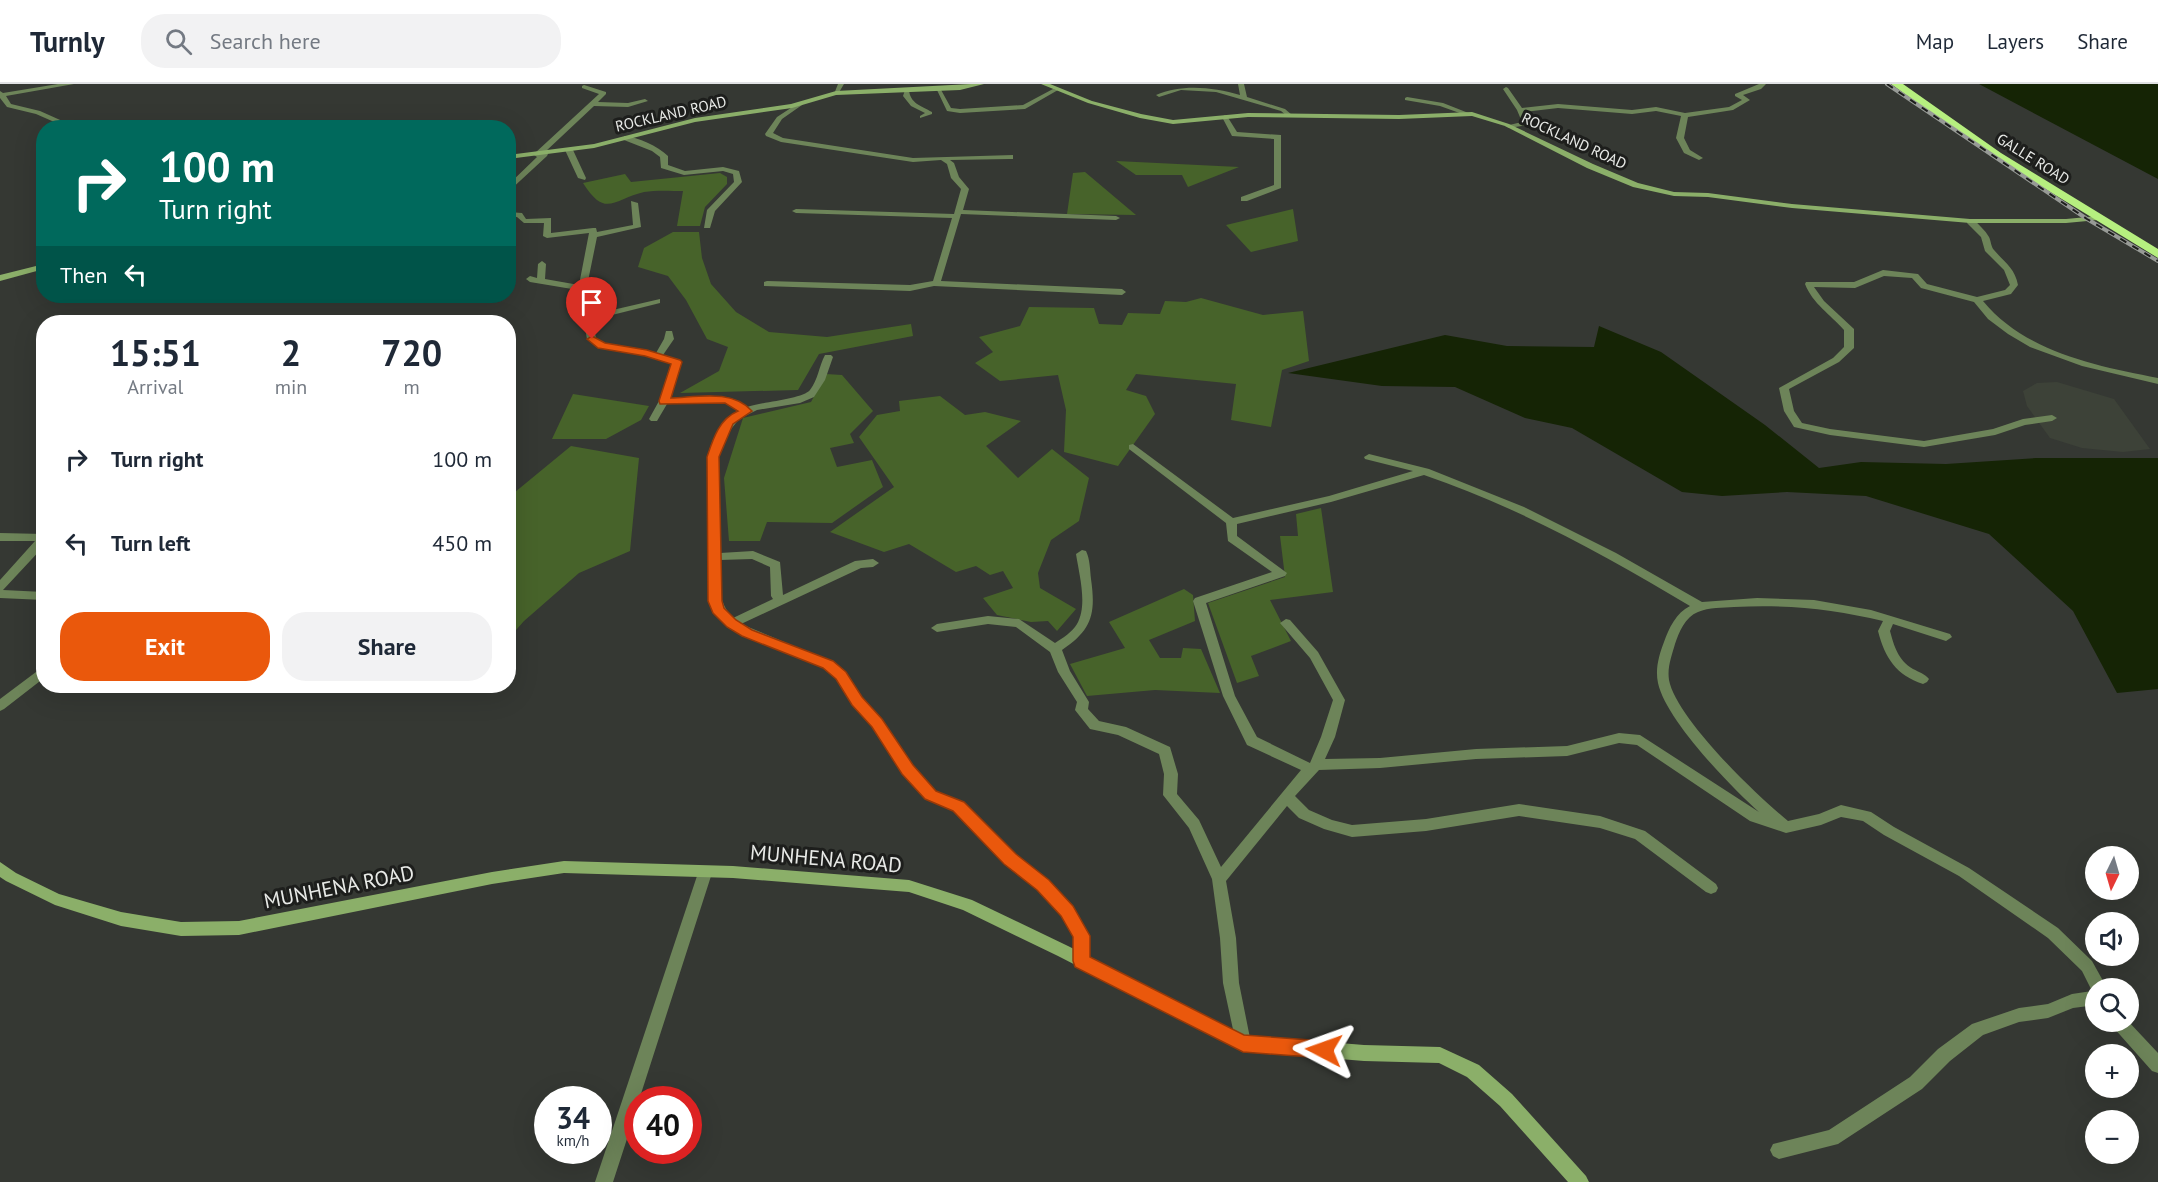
<!DOCTYPE html>
<meta charset="utf-8">
<style>
body{margin:0;font-family:"PT Sans",sans-serif;background:#f2f2f3;color:#1f2937;height:100vh;display:flex;flex-direction:column;font-size:22px;white-space:nowrap}
*{box-sizing:border-box;margin:0}
p{font-size:20px;color:#747a83}
.icon{flex:none;width:33px;height:33px;fill:none;stroke:currentColor;stroke-width:2;stroke-linecap:round;stroke-linejoin:round}
.map{position:relative;flex:1;overflow:hidden}
.sheet{position:absolute;left:36px;top:231px;width:480px;height:378px;display:flex;flex-direction:column;background:#fff;border-radius:24px;box-shadow:0 6px 24px #0002}
.sheet>*{flex:none}
.banner{position:absolute;left:36px;top:36px;width:480px;height:183px;border-radius:24px;box-shadow:0 6px 24px #0002;background:#00695c;color:#fff;overflow:hidden}
.needle{width:39px;rotate:185deg}
.fabs{position:absolute;left:2085px;top:762px;display:grid;gap:12px}
.fabs a{display:grid;place-items:center;width:54px;height:54px;border-radius:50%;background:#fff;box-shadow:0 6px 24px #0002;font-size:30px}
.speed{position:absolute;left:534px;top:1002px;display:flex;gap:12px;font-size:30px;font-weight:700;text-align:center}
.speed>*{display:grid;place-content:center;width:78px;height:78px;border-radius:50%;background:#fff;box-shadow:0 6px 24px #0002;line-height:1}
.speed small{font-size:15px;font-weight:400}
.speed .limit{border:9px solid #d22;background:#fff;color:#111}
.pin{position:absolute;display:grid;place-items:center;width:51px;height:51px;color:#fff;margin:-62px -26px;border-radius:50% 50% 50% 0;rotate:-45deg;box-shadow:0 0 6px #0007}
.pin .icon{rotate:45deg}
.me{position:absolute;width:66px;margin:-33px;rotate:274deg;stroke-linejoin:round;filter:drop-shadow(0 0 4px #0008)}
.turn{display:flex;align-items:center;gap:21px;height:126px;padding:0 24px;font-size:27px}
.turn .icon{width:78px;height:78px;stroke-width:2.5}
.turn b{display:block;font-size:42px;line-height:51px}
.then{display:flex;align-items:center;height:57px;padding:0 24px;background:#0003;gap:12px;font-size:22px}
.eta{display:flex;justify-content:space-evenly;align-items:center;height:102px;text-align:center}
.eta b{font-size:36px;font-weight:700;line-height:42px}
.button{display:flex;gap:12px;margin-top:auto;padding:12px 24px}
.button a{flex:1;height:69px;border-radius:24px;background:#ea580c;color:#fff;font-size:24px;font-weight:700;line-height:69px;text-align:center}
.button a+a{background:#f2f2f3;color:#1f2937}
ul{padding:0;list-style:none}
li{display:flex;align-items:center;gap:18px;height:84px;padding:0 24px}
li div{flex:1}
li b{display:block;font-size:22px}
li em{font-style:normal}
header{display:flex;align-items:center;gap:36px;box-sizing:border-box;height:84px;padding:0 30px;background:#fff;border-bottom:2px solid #e0e1e3}
header strong{font-size:28px}
nav{display:flex;gap:33px;margin-inline-start:auto;font-size:21px}
.search{width:420px;height:54px;background:#f2f2f3;display:flex;align-items:center;gap:15px;box-sizing:border-box;padding:0 21px;border-radius:24px;color:#747a83;font-size:22px}
.map>svg:first-child{display:block}
</style>
<header>
<strong>Turnly</strong>
<div class="search"><svg class="icon" aria-label="search" viewBox="0 0 24 24"><circle cx="10" cy="10" r="6"/><path d="M15 15l6 6"/></svg>Search here</div>
<nav><a>Map</a><a>Layers</a><a>Share</a></nav>
</header>
<div class="map">
<svg width="2158" height="1098" viewBox="0 0 2158 1098">
<rect width="100%" height="100%" fill="#353833"/>
<!-- built -->
<path fill="#3d4238" d="M 2057,298 L 2114,315 L 2150,365 L 2123,368 L 2082,364 L 2050,354 L 2027,322 L 2023,307 L 2037,299 Z"/>
<!-- green -->
<path fill="#47632a" d="M 1116,77 L 1239,83 L 1188,103 L 1182,91 L 1136,91 Z
M 1085,88 L 1136,131 L 1067,130 L 1073,89 Z
M 720,89 L 727,93 L 727,100 L 705,123 L 700,142 L 677,142 L 683,107 C 671,107 656,106 644,108 C 613,115 606,135 583,99 L 625,90 L 631,98 Z
M 1293,125 L 1298,157 L 1251,168 L 1226,141 Z
M 673,148 L 699,148 L 702,174 L 711,200 L 736,228 L 769,248 L 827,253 L 911,240 L 913,252 L 819,270 L 798,306 L 680,309 L 719,287 L 728,263 L 707,255 L 686,216 L 668,192 L 638,183 L 644,164 Z
M 1201,214 L 1263,231 L 1303,227 L 1309,277 L 1282,286 L 1271,343 L 1231,336 L 1236,300 L 1136,290 L 1126,306 L 1146,312 L 1155,330 L 1118,382 L 1064,368 L 1066,326 L 1058,291 L 1000,297 L 975,279 L 993,268 L 979,253 L 1020,242 L 1029,223 L 1094,224 L 1099,240 L 1122,241 L 1128,229 L 1160,230 L 1165,217 L 1186,218 Z
M 826,290 L 842,291 L 873,327 L 850,350 L 854,359 L 830,364 L 837,383 L 872,376 L 883,403 L 832,439 L 767,438 L 760,457 L 729,457 L 724,394 L 743,334 L 811,318 Z
M 573,310 L 649,322 L 641,336 L 606,355 L 552,355 Z
M 940,312 L 965,331 L 985,328 L 1021,337 L 986,362 L 1018,394 L 1052,365 L 1089,394 L 1079,437 L 1051,456 L 1038,489 L 1040,504 L 1076,525 L 1057,547 L 1048,537 L 1031,538 L 997,531 L 983,514 L 1013,504 L 1003,487 L 990,491 L 976,482 L 956,488 L 909,460 L 884,468 L 830,448 L 894,403 L 859,353 L 877,331 L 900,327 L 899,317 Z
M 571,362 L 639,374 L 630,467 L 579,489 L 524,537 L 509,554 L 509,413 Z
M 1321,424 L 1333,508 L 1270,516 L 1291,557 L 1251,572 L 1259,592 L 1237,599 L 1208,519 L 1285,493 L 1280,452 L 1298,452 L 1296,430 Z
M 1184,505 L 1193,511 L 1195,537 L 1149,556 L 1160,574 L 1181,574 L 1183,564 L 1201,565 L 1220,609 L 1155,606 L 1087,612 L 1070,580 L 1125,564 L 1109,538 Z"/>
<!-- water -->
<path fill="#152405" d="M 1979,0 L 2158,0 L 2158,95 Z
M 1599,242 L 1661,268 L 1765,341 L 1819,384 L 1861,378 L 1946,380 L 2036,374 L 2158,374 L 2158,605 L 2117,609 L 2073,527 L 1989,450 L 1866,412 L 1787,408 L 1722,412 L 1682,408 L 1572,344 L 1525,334 L 1455,303 L 1382,302 L 1288,289 L 1445,251 L 1507,262 L 1594,263 Z"/>
<g fill="none" stroke-linecap="round" stroke-linejoin="round">
<!-- street -->
<path fill="#6d8459" fill-rule="evenodd" d="M 58,0 L 74,0 L 6,12 L 11,20 L 40,27 L 78,44 L 68,44 L 36,30 L 7,23 L 0,14 L 0,7 L 3,9 Z
M 838,0 L 844,0 L 838,10 L 834,10 Z
M 1238,0 L 1244,0 L 1247,13 L 1285,25 L 1292,31 L 1287,32 L 1281,27 L 1216,8 L 1181,6 L 1159,13 L 1156,11 C 1181,0 1213,3 1240,11 Z
M 1759,0 L 1766,0 L 1761,5 L 1743,11 L 1750,16 L 1733,26 L 1688,33 L 1684,54 L 1690,66 L 1703,74 L 1699,76 L 1684,69 L 1676,54 L 1681,32 L 1656,27 L 1632,30 L 1558,24 L 1524,28 L 1528,41 L 1509,44 L 1505,42 L 1522,38 L 1517,26 L 1503,5 L 1506,3 L 1508,4 L 1522,24 L 1558,20 L 1632,26 L 1656,23 L 1685,29 L 1729,23 L 1742,16 L 1735,12 L 1735,10 Z
M 584,1 L 606,8 L 606,10 L 598,18 L 628,19 L 645,15 L 648,17 L 628,23 L 594,22 L 545,68 L 548,70 L 547,72 L 508,108 L 508,101 L 537,73 L 534,71 L 535,69 L 599,10 L 582,4 L 582,2 Z
M 936,4 L 940,4 L 951,24 L 960,25 L 1023,21 L 1053,5 L 1058,6 L 1025,25 L 960,29 L 947,27 Z
M 905,6 L 909,6 C 910,19 921,22 932,28 L 932,30 L 920,34 L 920,32 L 925,29 L 911,22 L 903,12 Z
M 1407,13 L 1443,19 L 1471,30 L 1468,32 L 1440,22 L 1405,16 L 1405,14 Z
M 800,18 L 803,20 L 802,21 L 782,35 L 773,49 L 783,54 L 913,74 L 1013,71 L 1013,75 L 1010,75 L 950,76 L 954,79 L 959,93 L 969,105 L 963,126 L 1116,132 L 1120,134 L 1116,136 L 961,130 L 941,197 L 1122,205 L 1126,208 L 1122,211 L 934,202 L 910,207 L 764,202 L 764,198 L 767,197 L 910,201 L 933,197 L 952,134 L 796,129 L 792,127 L 796,125 L 954,130 L 961,105 L 951,94 L 947,80 L 941,76 L 913,78 L 781,58 L 766,52 L 765,50 L 777,33 Z
M 1225,31 L 1227,32 L 1237,48 L 1281,51 L 1281,104 L 1247,117 L 1241,117 L 1241,113 L 1274,101 L 1274,55 L 1232,52 L 1222,33 Z
M 624,52 C 639,53 657,62 668,72 L 668,81 L 685,87 L 723,83 L 739,87 L 742,98 L 715,127 L 710,144 L 704,144 L 707,126 L 734,98 L 733,90 L 723,87 L 684,91 L 661,84 L 660,73 L 652,67 L 624,56 Z
M 566,64 L 573,66 L 586,94 L 585,96 L 578,94 L 565,66 Z
M 631,117 L 638,119 L 641,143 L 597,153 L 586,207 L 591,231 L 660,215 L 660,219 L 592,236 L 596,254 L 605,259 L 656,269 L 664,255 L 666,247 L 672,247 L 674,255 L 663,271 L 681,278 L 670,314 C 695,314 726,307 747,323 C 761,318 803,315 810,306 C 818,296 819,282 825,271 L 831,271 L 833,273 L 825,296 L 814,313 L 800,319 L 757,326 L 739,335 L 728,349 L 718,373 L 720,469 L 753,467 L 780,478 L 783,511 L 855,477 L 873,475 L 879,479 L 873,483 L 861,484 L 741,540 L 832,578 L 845,589 L 861,614 L 882,635 L 912,681 L 935,707 L 963,718 L 1015,771 L 1048,797 L 1072,822 L 1088,852 L 1089,877 L 1086,882 L 1081,884 L 1076,882 L 1073,877 L 1074,853 L 1062,832 L 1038,805 L 1005,779 L 953,726 L 925,715 L 902,689 L 872,643 L 853,620 L 837,595 L 824,584 L 743,552 L 727,543 L 714,529 L 709,517 L 708,373 L 724,340 L 739,326 L 726,319 L 667,320 L 657,337 L 651,337 L 649,335 L 659,317 L 671,279 L 645,271 L 599,263 L 587,255 L 578,206 L 530,198 L 526,195 L 530,192 L 537,194 L 538,180 L 542,177 L 546,180 L 545,195 L 579,201 L 589,149 L 547,154 L 543,152 L 544,139 L 524,139 L 517,133 L 508,132 L 508,128 L 522,129 L 526,135 L 551,134 L 551,149 L 593,144 L 596,144 L 597,148 L 633,141 ZM 752,475 L 770,483 L 771,512 L 773,515 L 733,534 C 716,516 721,500 720,476 Z
M 1967,135 L 1973,135 C 1979,141 1985,146 1989,153 C 1991,157 1991,163 1994,166 C 2004,178 2015,184 2018,201 L 2011,210 L 1983,217 C 2025,268 2096,282 2158,294 L 2158,300 L 2082,282 L 2030,263 L 2008,250 L 1988,235 L 1974,218 L 1921,204 L 1912,194 L 1884,192 L 1855,204 L 1814,203 L 1824,217 L 1854,245 L 1854,264 L 1839,278 L 1789,305 L 1794,327 L 1802,339 L 1830,345 L 1924,357 L 1993,345 L 2023,335 L 2052,331 L 2057,334 L 2052,337 L 2025,341 L 1995,351 L 1924,363 L 1830,351 L 1794,343 L 1784,327 L 1779,304 L 1833,274 L 1844,263 L 1844,246 C 1830,230 1813,220 1805,200 L 1806,198 L 1854,198 L 1883,186 L 1918,190 L 1927,200 L 1977,213 L 2005,206 L 2010,201 L 2004,186 L 1985,167 L 1981,153 L 1967,139 Z
M 1133,360 L 1233,434 L 1329,412 L 1413,387 L 1365,375 L 1364,373 L 1369,370 L 1429,385 L 1524,423 L 1616,469 L 1702,518 L 1757,514 L 1814,516 L 1871,526 L 1950,550 L 1952,553 L 1946,557 L 1893,540 L 1890,547 C 1894,562 1898,576 1913,585 C 1919,588 1925,590 1929,595 L 1927,598 L 1923,600 C 1896,591 1885,574 1878,547 L 1883,537 C 1834,525 1785,520 1734,523 C 1723,524 1709,523 1698,528 C 1685,533 1679,548 1675,560 C 1672,571 1667,583 1669,596 C 1676,634 1757,712 1788,737 L 1819,730 L 1841,721 L 1871,728 L 1894,743 L 1969,784 L 2058,844 L 2092,877 L 2107,904 L 2096,904 L 2096,921 L 2073,924 L 2048,934 L 2019,938 L 1983,951 L 1950,977 L 1922,1005 L 1838,1060 L 1779,1075 L 1773,1072 L 1770,1066 L 1773,1060 L 1829,1046 L 1910,993 L 1938,965 L 1972,940 L 2019,924 L 2048,920 L 2072,910 L 2092,907 L 2082,887 L 2048,854 L 1959,792 L 1884,751 L 1863,737 L 1841,733 L 1821,741 L 1786,749 L 1750,737 L 1637,661 L 1619,659 L 1567,672 L 1476,675 L 1380,684 L 1319,686 L 1295,712 L 1309,726 L 1332,736 L 1352,741 L 1426,735 L 1519,720 L 1600,732 L 1645,747 L 1716,800 L 1718,804 L 1716,808 L 1711,810 L 1706,808 L 1635,755 L 1600,744 L 1519,732 L 1426,747 L 1352,753 L 1324,745 L 1299,734 L 1287,722 L 1226,797 L 1236,854 L 1239,899 L 1251,959 L 1249,964 L 1243,967 L 1237,964 L 1223,899 L 1220,854 L 1212,795 L 1189,744 L 1163,711 L 1164,690 L 1159,670 L 1118,651 L 1090,645 L 1075,626 L 1077,618 L 1058,588 L 1050,568 L 1016,543 L 988,540 L 937,548 L 931,544 L 937,540 L 988,532 L 1019,535 L 1055,559 C 1063,554 1072,548 1077,540 C 1088,521 1079,490 1076,470 L 1082,466 L 1086,467 C 1090,475 1090,486 1091,495 C 1096,530 1092,546 1062,566 L 1070,587 L 1089,618 L 1088,625 L 1099,637 L 1126,643 L 1170,663 L 1178,690 L 1177,710 L 1199,736 L 1221,783 L 1301,686 L 1247,661 L 1223,612 L 1193,517 L 1195,514 L 1272,488 L 1228,457 L 1226,439 L 1129,365 L 1129,361 ZM 1424,391 C 1518,423 1605,471 1690,522 C 1676,529 1669,544 1664,558 C 1659,571 1655,585 1658,599 C 1666,636 1730,702 1759,728 L 1640,651 L 1619,649 L 1567,662 L 1476,665 L 1380,674 L 1325,675 L 1335,653 L 1345,616 L 1318,568 L 1290,536 L 1286,535 L 1280,539 L 1310,574 L 1333,616 L 1321,653 L 1310,679 L 1257,653 L 1235,612 L 1206,519 L 1285,492 L 1287,489 L 1237,452 L 1237,440 L 1331,418 Z
M 0,449 L 44,450 L 44,462 L 3,506 L 44,508 L 44,516 L 0,514 L 0,496 L 35,457 L 0,457 Z
M 44,582 L 44,594 L 4,625 L 0,627 L 0,615 Z
M 705,783 L 710,785 L 712,789 L 639,1016 L 638,1016 L 638,1021 L 613,1098 L 595,1098 L 698,789 L 700,785 Z
M 2128,937 L 2158,969 L 2158,989 L 2152,987 L 2113,943 L 2111,938 Z"/>
<!-- secondary -->
<path fill="#8baf69" fill-rule="evenodd" d="M 971,0 L 984,0 L 960,6 L 836,11 L 792,24 L 695,38 L 594,64 L 508,75 L 508,71 L 594,60 L 695,34 L 791,20 L 836,7 Z
M 1041,0 L 1050,0 L 1092,17 L 1141,30 L 1173,36 L 1248,29 L 1399,31 L 1472,28 L 1509,40 L 1593,80 L 1638,99 L 1674,108 L 1708,109 L 1792,120 L 1970,135 L 2066,135 L 2098,132 L 2102,134 L 2098,136 L 2066,139 L 1970,139 L 1792,124 L 1708,113 L 1674,112 L 1633,103 L 1587,84 L 1505,42 L 1472,32 L 1399,35 L 1248,33 L 1173,40 L 1140,34 L 1088,19 Z
M 44,180 L 44,185 L 0,197 L 0,191 Z
M 564,777 L 733,782 L 909,796 L 972,816 L 1068,862 L 1244,951 L 1364,961 L 1440,963 L 1479,981 L 1512,1010 L 1586,1092 L 1589,1098 L 1568,1098 L 1500,1022 L 1467,993 L 1439,979 L 1364,977 L 1243,967 L 1058,872 L 963,826 L 909,808 L 733,794 L 564,789 L 492,800 L 239,851 L 181,852 L 121,842 L 55,821 L 6,797 L 0,793 L 0,778 L 16,789 L 59,810 L 121,828 L 181,838 L 239,837 L 492,788 Z"/>
<!-- highway -->
<path fill="#b6ef7f" fill-rule="evenodd" d="M 1891,0 L 1903,0 L 2001,69 L 2158,165 L 2158,174 L 1993,73 Z"/>
<!-- rail casing -->
<g stroke="#979a96" stroke-width="4">
<path id="rail" d="M 1887,0 L 2087,135 L 2158,177"/>
</g>
<!-- rail -->
<use href="#rail" stroke="#1d1e1c" stroke-width="2" stroke-dasharray="7" stroke-linecap="butt"/>
</g>
<!-- route -->
<path fill="#ea580c" stroke="#983908" stroke-width="1.5" d="M 592,252 L 605,259 L 647,266 L 680,276 L 682,278 L 671,314 C 698,313 732,305 752,327 L 733,340 L 719,373 L 722,517 L 724,524 L 736,536 L 752,546 L 833,577 L 846,588 L 862,613 L 882,635 L 913,681 L 936,707 L 964,718 L 1016,770 L 1049,796 L 1073,822 L 1090,852 L 1090,873 L 1244,951 L 1324,957 L 1330,959 L 1333,966 L 1330,972 L 1324,974 L 1243,968 L 1075,883 L 1073,877 L 1073,853 L 1061,832 L 1037,806 L 1004,780 L 953,727 L 925,715 L 902,690 L 872,643 L 852,621 L 836,595 L 823,584 L 742,552 L 727,543 L 713,529 L 708,517 L 707,373 C 713,355 719,335 738,327 L 725,319 L 660,320 L 659,317 L 671,280 L 645,272 L 598,264 L 587,255 Z"/>
<g text-anchor="middle" stroke-width="6" stroke-linejoin="round" paint-order="stroke">
<!-- far-street labels -->
<g font-size="15" fill="#e8eae7" stroke="#1d1e1c">
<text transform="translate(671 30) rotate(-13)" y="5">ROCKLAND ROAD</text>
<text transform="translate(1574 57) rotate(25)" y="5">ROCKLAND ROAD</text>
<text transform="translate(2033 75) rotate(32)" y="5">GALLE ROAD</text>
</g>
<!-- near-street labels -->
<g font-size="21" fill="#e8eae7" stroke="#1d1e1c">
<text transform="translate(826 775) rotate(5)" y="7">MUNHENA ROAD</text>
<text transform="translate(339 803) rotate(-11)" y="7">MUNHENA ROAD</text>
</g>
</g>
</svg>
<div class="fabs">
<a><svg class="needle" viewBox="-14 -14 28 28"><path d="M0-13l5 13h-10z" fill="#e53935"/><path d="M0 13l5-13h-10z" fill="#747a83"/></svg></a>
<a><svg class="icon" aria-label="sound" viewBox="0 0 24 24"><path d="M4 9h4l5-4v14l-5-4H4zM17 9q2 3 0 6"/></svg></a>
<a><svg class="icon" aria-label="search" viewBox="0 0 24 24"><circle cx="10" cy="10" r="6"/><path d="M15 15l6 6"/></svg></a>
<a>+</a>
<a>−</a>
</div>
<div class="speed"><div>34<small>km/h</small></div><div class="limit">40</div></div>
<div class="pin" style="left:592px;top:255px;background:#d93025"><svg class="icon" aria-label="arrive" viewBox="0 0 24 24"><path d="M6 21V4h12l-3 4 3 4H6"/></svg></div>
<svg class="me" style="left:1324px;top:966px" viewBox="-20 -20 40 40"><path d="M0-17L14 15 0 8-14 15z" fill="#ea580c" stroke="#fff" stroke-width="4"/></svg>
<div class="banner">
<div class="turn"><svg class="icon" aria-label="right" viewBox="0 0 24 24"><path d="M7 20v-9h11M14 6l5 5-5 5"/></svg><div><b>100 m</b>Turn right</div></div>
<div class="then">Then<svg class="icon" aria-label="left" viewBox="0 0 24 24"><path d="M17 20v-9H6M10 6l-5 5 5 5"/></svg></div>
</div>
<section class="sheet">
<div class="eta">
<div><b>15:51</b><p>Arrival</p></div>
<div><b>2</b><p>min</p></div>
<div><b>720</b><p>m</p></div>
</div>
<ul>
<li><svg class="icon" aria-label="right" viewBox="0 0 24 24"><path d="M7 20v-9h11M14 6l5 5-5 5"/></svg><div><b>Turn right</b></div><em>100 m</em></li>
<li><svg class="icon" aria-label="left" viewBox="0 0 24 24"><path d="M17 20v-9H6M10 6l-5 5 5 5"/></svg><div><b>Turn left</b></div><em>450 m</em></li>
</ul>
<div class="button"><a>Exit</a><a>Share</a></div>
</section>
</div>
